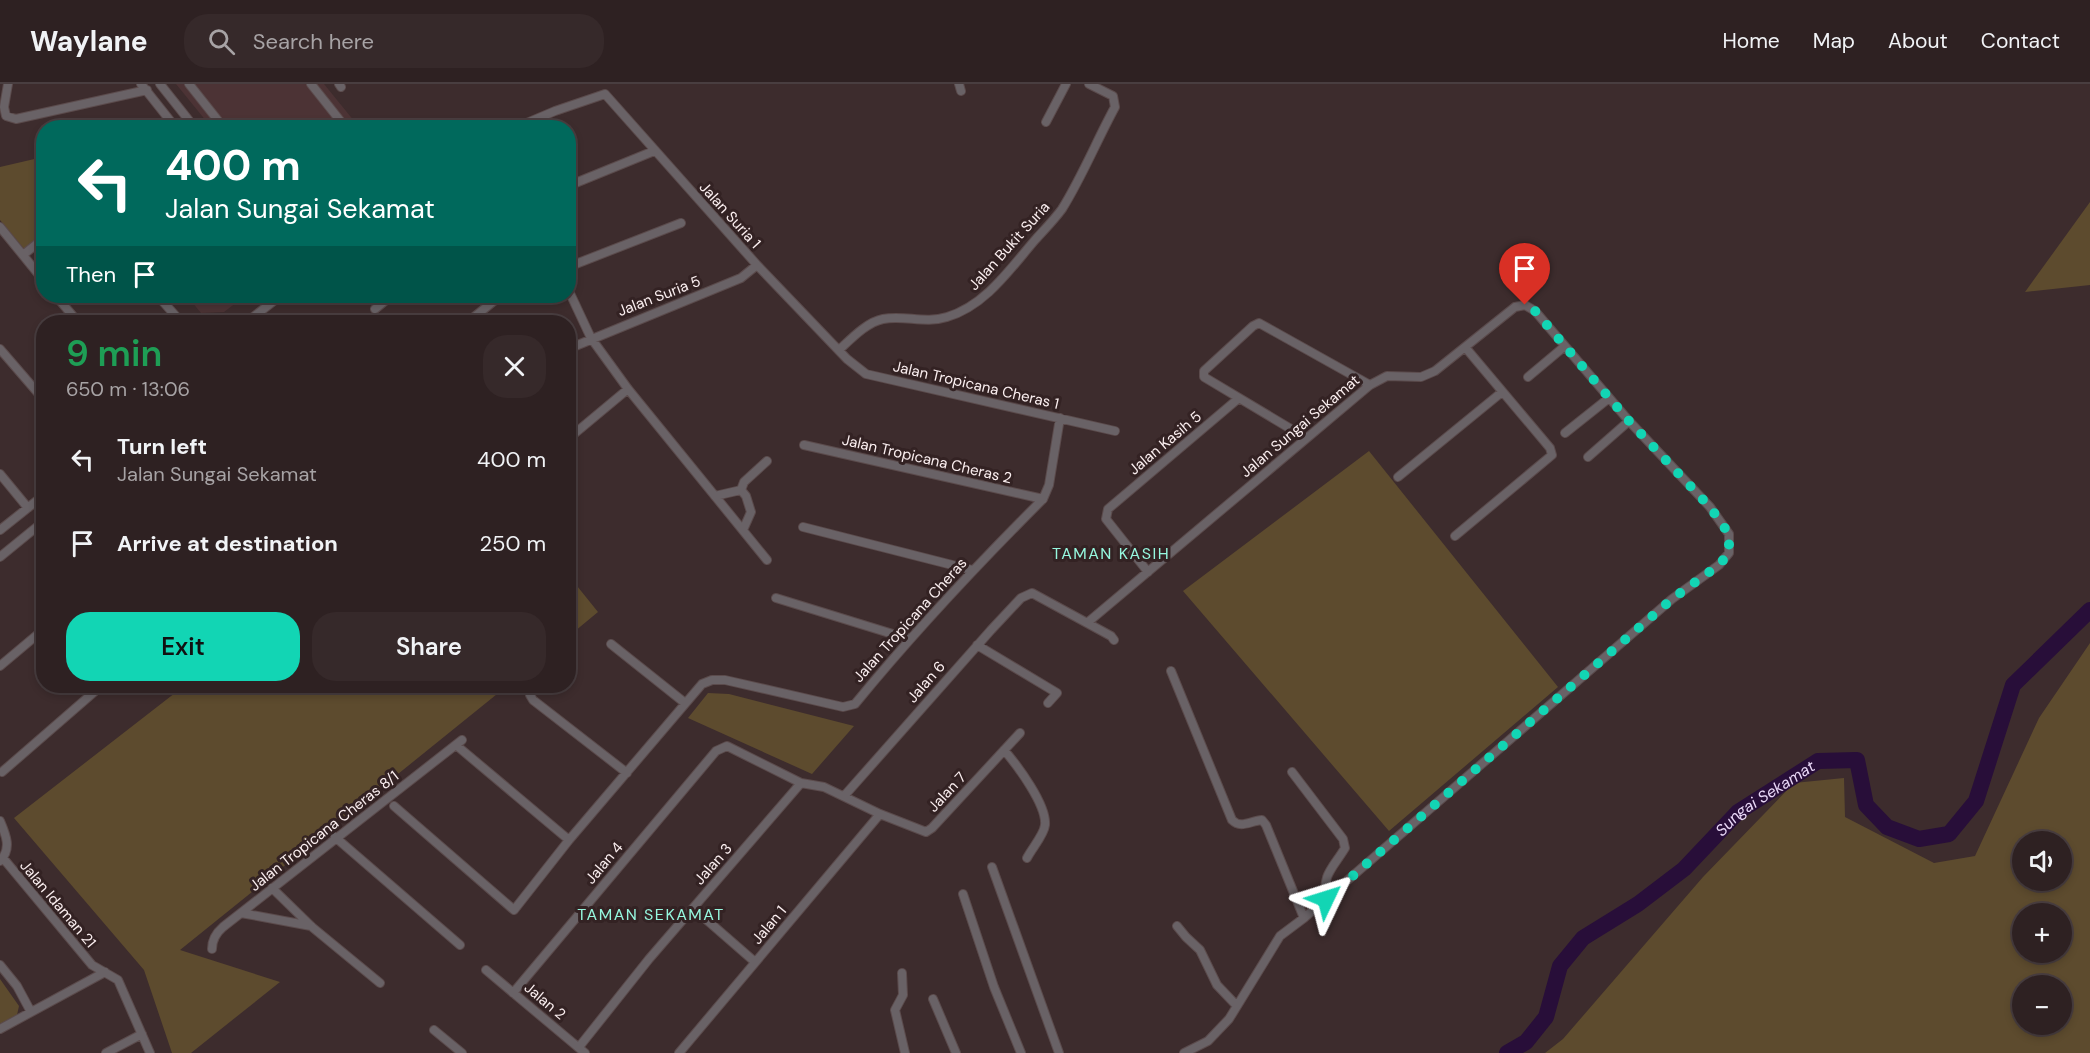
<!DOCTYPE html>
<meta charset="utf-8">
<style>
body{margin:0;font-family:"DM Sans",sans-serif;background:#36292a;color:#f1f3f6;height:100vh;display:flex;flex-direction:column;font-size:22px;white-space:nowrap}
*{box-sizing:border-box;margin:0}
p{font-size:20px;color:#a7a3a5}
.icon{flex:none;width:33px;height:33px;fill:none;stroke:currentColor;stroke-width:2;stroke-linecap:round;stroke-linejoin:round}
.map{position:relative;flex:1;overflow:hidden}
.side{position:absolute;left:36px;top:231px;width:540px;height:378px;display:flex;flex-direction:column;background:#2e2122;border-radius:24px;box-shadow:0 3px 9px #0003,0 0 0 2px #493e40}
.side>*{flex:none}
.banner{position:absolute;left:36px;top:36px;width:540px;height:183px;border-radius:24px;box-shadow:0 3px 9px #0003,0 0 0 2px #493e40;background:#00695c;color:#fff;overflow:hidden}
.controls{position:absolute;left:2012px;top:747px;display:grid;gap:12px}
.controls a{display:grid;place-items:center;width:60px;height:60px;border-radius:50%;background:#2e2122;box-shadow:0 3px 9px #0003,0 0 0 2px #493e40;font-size:30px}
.pin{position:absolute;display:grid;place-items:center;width:51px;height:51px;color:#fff;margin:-62px -26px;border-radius:50% 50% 50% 0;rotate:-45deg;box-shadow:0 0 6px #0007}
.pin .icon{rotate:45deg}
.me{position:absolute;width:66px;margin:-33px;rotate:49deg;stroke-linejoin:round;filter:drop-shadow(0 0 4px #0008)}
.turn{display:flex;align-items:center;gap:21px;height:126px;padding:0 30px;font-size:27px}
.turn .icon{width:78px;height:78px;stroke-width:2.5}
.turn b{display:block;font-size:42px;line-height:51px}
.then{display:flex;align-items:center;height:57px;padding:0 30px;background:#0003;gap:12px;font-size:22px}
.round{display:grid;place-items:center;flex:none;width:63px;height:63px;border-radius:24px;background:#36292a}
.head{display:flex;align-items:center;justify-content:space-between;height:102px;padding:0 30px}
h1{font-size:36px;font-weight:600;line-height:45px;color:#1e9e55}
.action{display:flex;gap:12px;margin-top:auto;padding:12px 30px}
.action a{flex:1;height:69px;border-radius:24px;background:#12d5b4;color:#111;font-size:24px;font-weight:600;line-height:69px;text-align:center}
.action a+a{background:#36292a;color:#f1f3f6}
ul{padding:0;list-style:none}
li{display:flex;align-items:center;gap:18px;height:84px;padding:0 30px}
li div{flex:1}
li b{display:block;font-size:22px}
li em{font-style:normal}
header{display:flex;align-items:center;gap:36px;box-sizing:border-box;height:84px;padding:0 30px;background:#2e2122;border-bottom:2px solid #493e40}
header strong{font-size:28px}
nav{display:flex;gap:33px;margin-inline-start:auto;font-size:21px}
.search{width:420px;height:54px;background:#36292a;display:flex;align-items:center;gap:15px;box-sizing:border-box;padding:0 21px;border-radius:24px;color:#a7a3a5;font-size:22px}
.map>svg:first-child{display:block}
</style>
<header>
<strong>Waylane</strong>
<div class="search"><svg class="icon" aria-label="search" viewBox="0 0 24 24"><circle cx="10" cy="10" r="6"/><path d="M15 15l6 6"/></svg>Search here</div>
<nav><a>Home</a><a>Map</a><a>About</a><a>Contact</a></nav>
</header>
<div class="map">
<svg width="2090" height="969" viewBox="0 0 2090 969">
<rect width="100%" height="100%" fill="#3d2c2d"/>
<!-- built -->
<path fill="#4c3335" d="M 176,0 L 324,0 L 359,43 L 211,43 Z
M 187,212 L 245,212 L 224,228 L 201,229 Z"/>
<!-- green -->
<path fill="#5d4b2e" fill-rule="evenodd" d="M 43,73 L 43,151 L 25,166 L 0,136 L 0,83 Z
M 2090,118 L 2090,201 L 2025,208 Z
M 1369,367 L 1558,603 L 1389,747 L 1183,507 Z
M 569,492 L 598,528 L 569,552 L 568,552 Z
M 2090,559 L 2090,969 L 1545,969 L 1563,955 L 1703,793 L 1794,699 L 1844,694 L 1845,733 L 1934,779 L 1975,772 L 2039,634 ZM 2022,758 L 2061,758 L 2061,796 L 2022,796 ZM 2022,830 L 2061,830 L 2061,868 L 2022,868 ZM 2022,902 L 2061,902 L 2061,940 L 2022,940 Z
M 184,602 L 507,602 L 180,866 L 280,898 L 191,969 L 172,969 L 144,886 L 14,734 Z
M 708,609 L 729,610 L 854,642 L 812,690 L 688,634 Z
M 0,895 L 19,922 L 17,931 L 0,940 Z"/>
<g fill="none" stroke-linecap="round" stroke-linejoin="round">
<!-- river -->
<path stroke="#280e39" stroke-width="16" id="s1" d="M 1507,969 L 1526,958 L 1546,933 L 1560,882 L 1583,854 L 1638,820 L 1684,785 L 1738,728 L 1818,677 L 1857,676 L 1866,721 L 1887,743 L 1919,755 L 1949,750 L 1976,717 L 2013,601 L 2090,526"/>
<!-- minor casing -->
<g stroke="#5b4b4c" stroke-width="10">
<path id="minor" d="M 8,0 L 4,23 L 6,32 L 16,35 L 147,6
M 141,0 L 176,44
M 160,0 L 195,44
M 189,0 L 224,44
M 311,0 L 346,44
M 339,0 L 341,3
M 959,0 L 961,7
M 1046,38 L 1066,0
M 515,44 L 555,27 L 605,10 L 757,181 L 847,275 L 866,290 L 1115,347
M 568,102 L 654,67
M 0,143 L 44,197
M 23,171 L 44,154
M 568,183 L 681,139
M 568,205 L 591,254 L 628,305 L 767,476
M 56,212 L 78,238
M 158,212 L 181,238
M 375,225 L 391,212
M 247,238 L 280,212
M 468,238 L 500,212
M 0,265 L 44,316
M 568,265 L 741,194 L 757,181
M 839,266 C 851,255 867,238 883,235 C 905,231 925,240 947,233 C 985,222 1010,185 1035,156 C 1044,146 1054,136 1062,125 C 1082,93 1097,56 1115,23 L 1113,12 L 1089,0
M 1528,293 L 1565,262
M 1565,349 L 1609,314
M 1306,354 L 1204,293 L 1204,287 L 1253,242 L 1259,239 L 1370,301
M 568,355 L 628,305
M 804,361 L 1043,415
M 1588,373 L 1629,337
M 0,390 L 28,424
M 1398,393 L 1502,308
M 741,406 L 744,398 L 767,377
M 715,412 L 741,406 L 746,412 L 751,428 L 743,446
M 803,443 L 972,486
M 0,446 L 44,411
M 1455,452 L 1552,371 L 1550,364 L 1465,263
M 0,473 L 44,437
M 1148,488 L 1106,435 L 1108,425 L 1239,314
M 776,514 L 909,555
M 1087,539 L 1370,301 L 1387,292 L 1421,293 L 1435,287 L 1515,223 L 1525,221 L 1535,227 L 1629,337 L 1710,423 L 1729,450 L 1729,469 L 1719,481 L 1672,515 L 1304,834 L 1280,852 L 1229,935 L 1208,957 L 1184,969
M 611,560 L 685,619
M 977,561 L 1057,609 L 1048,619
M 0,582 L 44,545
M 1171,587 L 1232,736 C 1241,745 1250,737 1262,736 L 1266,741 L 1304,834
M 533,605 L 530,611 L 533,616 L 627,689
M 456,661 L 569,756
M 1004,666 C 1017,681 1047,721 1045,741 C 1044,751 1032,764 1027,774
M 2,688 L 101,602
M 1292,688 L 1343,755 L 1345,764 C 1333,784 1322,790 1326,815
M 845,711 L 991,546 L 1021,514 L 1032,509 L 1111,552 L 1114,556
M 394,722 L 514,826 L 569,756 L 702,600 L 712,596 L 725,596 L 843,623 L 855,620 C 914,548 977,481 1043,415 L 1049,401 L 1060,334
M 0,737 C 6,751 12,765 0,777
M 335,753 L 460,861
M 3,774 L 92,881 L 118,896 L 150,969
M 992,783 L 1059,969
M 272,804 L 312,843 L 380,899
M 963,810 L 994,903 L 1021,969
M 693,824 L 755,878
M 241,829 L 311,842
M 1177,842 L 1186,853 L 1200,866 L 1217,901 L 1237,922
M 212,865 C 212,856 216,849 223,843 L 462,656
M 0,881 L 17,902 L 31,928
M 486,886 L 585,969
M 902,889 L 903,911 L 895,926 L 905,969
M 513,909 L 716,667 L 727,662 L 801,699 L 824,703 L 880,730 L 926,748 L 932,744 L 1020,649
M 933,915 L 956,969
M 0,945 L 105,888
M 434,946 L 462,969
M 579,963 L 649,875 L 801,699
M 106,969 L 142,950
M 679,969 L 880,730"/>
</g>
<!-- minor -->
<use href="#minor" stroke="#696266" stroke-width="8"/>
</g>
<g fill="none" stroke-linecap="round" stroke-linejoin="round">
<!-- route -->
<path stroke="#12d5b4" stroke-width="10" stroke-dasharray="0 18" d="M 1326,815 L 1672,515 L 1719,481 L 1729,469 L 1729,450 L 1710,423 L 1629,337 L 1535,227 L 1525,221"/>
</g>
<g text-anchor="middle" stroke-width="6" stroke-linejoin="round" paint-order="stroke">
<!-- street labels -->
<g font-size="15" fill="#fbeff0" stroke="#332223">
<text transform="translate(730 131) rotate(48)" y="5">Jalan Suria 1</text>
<text transform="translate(1009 162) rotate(-48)" y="5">Jalan Bukit Suria</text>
<text transform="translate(659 212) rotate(-21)" y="5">Jalan Suria 5</text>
<text transform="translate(976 301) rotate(13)" y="5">Jalan Tropicana Cheras 1</text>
<text transform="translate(1300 342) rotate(-40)" y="5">Jalan Sungai Sekamat</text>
<text transform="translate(1165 359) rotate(-40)" y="5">Jalan Kasih 5</text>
<text transform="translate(927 375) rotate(13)" y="5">Jalan Tropicana Cheras 2</text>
<text transform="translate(910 536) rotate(-48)" y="5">Jalan Tropicana Cheras</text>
<text transform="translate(926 598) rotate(-49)" y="5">Jalan 6</text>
<text transform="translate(947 708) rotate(-47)" y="5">Jalan 7</text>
<text transform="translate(324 747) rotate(-38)" y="5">Jalan Tropicana Cheras 8/1</text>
<text transform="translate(604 779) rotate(-50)" y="5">Jalan 4</text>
<text transform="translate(713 780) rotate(-49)" y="5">Jalan 3</text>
<text transform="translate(58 820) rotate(50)" y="5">Jalan Idaman 21</text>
<text transform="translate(769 841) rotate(-50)" y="5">Jalan 1</text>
<text transform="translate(545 917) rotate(40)" y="5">Jalan 2</text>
</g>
<!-- neighbourhood labels -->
<g font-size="16" letter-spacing="1.5" fill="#96f8df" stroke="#332223">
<text x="1111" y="475">TAMAN KASIH</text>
<text x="651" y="836">TAMAN SEKAMAT</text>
</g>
<!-- water labels -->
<g font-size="16" font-style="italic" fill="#ead9f8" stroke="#332223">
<text dy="6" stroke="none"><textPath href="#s1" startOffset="374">Sungai Sekamat</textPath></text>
</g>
</g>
</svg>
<div class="controls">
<a><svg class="icon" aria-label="sound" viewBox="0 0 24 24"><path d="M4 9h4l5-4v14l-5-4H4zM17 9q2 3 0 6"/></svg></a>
<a>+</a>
<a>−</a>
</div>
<div class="pin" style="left:1525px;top:221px;background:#d93025"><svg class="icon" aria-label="arrive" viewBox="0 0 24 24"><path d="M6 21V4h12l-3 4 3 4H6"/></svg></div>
<svg class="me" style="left:1326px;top:815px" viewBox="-20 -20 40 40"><path d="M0-17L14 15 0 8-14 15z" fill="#12d5b4" stroke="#fff" stroke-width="4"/></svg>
<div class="banner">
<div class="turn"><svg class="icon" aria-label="left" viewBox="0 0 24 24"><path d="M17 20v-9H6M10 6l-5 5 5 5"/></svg><div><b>400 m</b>Jalan Sungai Sekamat</div></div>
<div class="then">Then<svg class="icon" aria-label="arrive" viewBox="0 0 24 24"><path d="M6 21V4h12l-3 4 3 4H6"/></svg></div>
</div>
<section class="side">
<div class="head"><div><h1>9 min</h1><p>650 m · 13:06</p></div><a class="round"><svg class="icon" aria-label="close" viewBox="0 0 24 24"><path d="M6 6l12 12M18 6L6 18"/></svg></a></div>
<ul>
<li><svg class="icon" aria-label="left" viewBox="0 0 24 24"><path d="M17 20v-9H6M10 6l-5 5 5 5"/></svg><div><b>Turn left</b><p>Jalan Sungai Sekamat</p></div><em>400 m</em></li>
<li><svg class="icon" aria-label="arrive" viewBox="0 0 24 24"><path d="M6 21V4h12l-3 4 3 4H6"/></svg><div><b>Arrive at destination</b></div><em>250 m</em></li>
</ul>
<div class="action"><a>Exit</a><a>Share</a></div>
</section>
</div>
